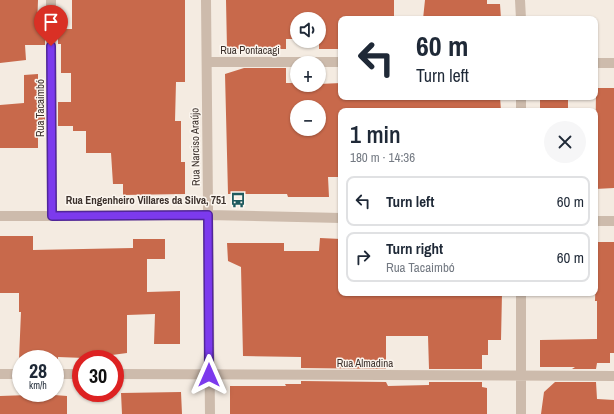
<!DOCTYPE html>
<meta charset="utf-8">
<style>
body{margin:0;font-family:"Archivo Narrow",sans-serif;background:#f6f6f7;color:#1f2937;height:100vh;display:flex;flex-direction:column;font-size:15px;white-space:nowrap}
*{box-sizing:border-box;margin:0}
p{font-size:13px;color:#747a83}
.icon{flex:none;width:22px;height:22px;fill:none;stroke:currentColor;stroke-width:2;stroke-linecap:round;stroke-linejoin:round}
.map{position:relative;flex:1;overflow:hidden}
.panel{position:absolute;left:338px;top:108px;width:260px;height:188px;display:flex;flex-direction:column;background:#fff;border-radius:8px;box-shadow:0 1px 3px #0004}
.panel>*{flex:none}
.guide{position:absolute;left:338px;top:16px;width:260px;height:84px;border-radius:8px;box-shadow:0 1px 3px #0004;background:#fff;color:#1f2937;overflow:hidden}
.fabs{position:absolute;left:290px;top:12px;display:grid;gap:8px}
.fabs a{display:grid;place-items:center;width:36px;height:36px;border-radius:50%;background:#fff;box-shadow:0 1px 3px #0004;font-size:20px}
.speed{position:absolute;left:12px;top:350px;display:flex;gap:8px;font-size:20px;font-weight:700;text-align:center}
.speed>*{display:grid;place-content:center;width:52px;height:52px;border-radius:50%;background:#fff;box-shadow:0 1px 3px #0004;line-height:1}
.speed small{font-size:10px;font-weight:400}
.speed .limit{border:6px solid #d22;background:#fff;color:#111}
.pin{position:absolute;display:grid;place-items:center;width:34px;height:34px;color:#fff;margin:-41px -17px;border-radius:50% 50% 50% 0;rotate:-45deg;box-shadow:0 0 4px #0007}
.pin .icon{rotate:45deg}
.me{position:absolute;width:44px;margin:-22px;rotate:0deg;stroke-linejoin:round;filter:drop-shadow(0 0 3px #0008)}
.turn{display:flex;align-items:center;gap:14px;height:84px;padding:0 12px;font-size:18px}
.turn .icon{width:52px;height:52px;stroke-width:2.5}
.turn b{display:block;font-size:28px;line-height:34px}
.round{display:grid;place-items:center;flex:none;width:42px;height:42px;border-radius:21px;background:#f6f6f7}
.overview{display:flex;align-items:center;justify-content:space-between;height:68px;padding:0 12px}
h1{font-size:24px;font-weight:600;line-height:30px}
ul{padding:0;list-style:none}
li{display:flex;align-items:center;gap:12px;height:50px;margin:0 8px 6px;padding:0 4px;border:2px solid #e0e1e3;border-radius:8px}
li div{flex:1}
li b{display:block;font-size:15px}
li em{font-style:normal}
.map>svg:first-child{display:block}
</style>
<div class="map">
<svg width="614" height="414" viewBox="0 0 614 414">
<rect width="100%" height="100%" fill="#f4ebe1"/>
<!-- building -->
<path fill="#c8694b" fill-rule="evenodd" d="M 0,0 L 38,0 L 37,29 L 45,30 L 45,45 L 25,45 L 26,60 L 0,63 Z
M 72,0 L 185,0 L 185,82 L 176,82 L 175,121 L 181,121 L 181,162 L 185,162 L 185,194 L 123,195 L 123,184 L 113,184 L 111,153 L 86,153 L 86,131 L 73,131 L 73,126 L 58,126 L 58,102 L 71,102 L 71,73 L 61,73 L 61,44 L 58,44 L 58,29 L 72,29 Z
M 226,0 L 394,0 L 394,19 L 341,19 L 341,40 L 338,40 L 338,49 L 319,49 L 319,19 L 297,19 L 297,39 L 286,39 L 286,49 L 227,49 Z
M 425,0 L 487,0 L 487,4 L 500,4 L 501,19 L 423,19 Z
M 244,68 L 286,68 L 286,83 L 297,83 L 297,85 L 341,83 L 341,97 L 500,97 L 501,111 L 341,111 L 341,177 L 328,177 L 329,197 L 288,197 L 287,194 L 228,194 L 225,74 ZM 297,107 L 319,107 L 319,129 L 297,129 Z
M 38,74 L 38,102 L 45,102 L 45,126 L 38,126 L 38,148 L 0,148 L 0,105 L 24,103 L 24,75 Z
M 596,88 L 614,88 L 614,188 L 595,189 Z
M 540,97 L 568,97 L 568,111 L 540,111 Z
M 0,236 L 33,236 L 33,250 L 133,248 L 133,239 L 165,239 L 165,259 L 147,259 L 147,292 L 180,291 L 180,344 L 154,344 L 155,314 L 127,315 L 127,353 L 112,355 L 111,359 L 58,357 L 58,359 L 19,359 L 21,312 L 19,312 L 19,293 L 0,293 Z
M 320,238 L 341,239 L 341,293 L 502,293 L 501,340 L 488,340 L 488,355 L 482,355 L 482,369 L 429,369 L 428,336 L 386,336 L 386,369 L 301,368 L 301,357 L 243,356 L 241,267 L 228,261 L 227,243 L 284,243 L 284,251 L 319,251 Z
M 597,242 L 614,242 L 614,353 L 610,353 L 610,363 L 597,363 L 596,369 L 572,369 L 575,367 L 540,367 L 540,340 L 597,339 L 597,301 L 595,301 Z
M 301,381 L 386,382 L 388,386 L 429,385 L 429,382 L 482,382 L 482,387 L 487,388 L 487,414 L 230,414 L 230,386 L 286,386 L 285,384 L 301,384 Z
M 555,382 L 596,382 L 597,399 L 614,400 L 614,414 L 541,414 L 544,392 Z
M 181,392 L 182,414 L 122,414 L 121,393 Z
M 29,393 L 67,396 L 67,414 L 0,414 L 0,396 L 29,395 Z"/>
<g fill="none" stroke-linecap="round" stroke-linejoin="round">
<!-- street -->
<path stroke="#cdbbac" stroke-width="10" d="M 51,0 L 52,216
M 206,0 L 210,414
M 520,0 L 521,19
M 207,62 L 341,62
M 595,63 L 614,63
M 521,97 L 521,111
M 0,216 L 208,215 L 341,218
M 595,221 L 614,221
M 0,374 L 21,374
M 55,374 L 81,374
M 115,374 L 614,376
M 521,414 L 521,293"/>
</g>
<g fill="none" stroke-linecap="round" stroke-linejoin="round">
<!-- route casing -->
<g stroke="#51269a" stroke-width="10">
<path id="route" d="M 51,46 L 52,216 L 208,215 L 209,375"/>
</g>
<!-- route -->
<use href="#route" stroke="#7c3aed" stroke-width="7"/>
</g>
<!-- icons -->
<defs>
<g id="bus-bare" transform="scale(1.2)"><path d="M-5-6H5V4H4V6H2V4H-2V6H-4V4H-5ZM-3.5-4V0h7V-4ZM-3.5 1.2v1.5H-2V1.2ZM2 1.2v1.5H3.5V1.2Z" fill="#1f5a5e" stroke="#fbf5ee" stroke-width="2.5" paint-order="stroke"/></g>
</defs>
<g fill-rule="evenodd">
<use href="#bus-bare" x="238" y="200"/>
</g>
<g text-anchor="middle" stroke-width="3" stroke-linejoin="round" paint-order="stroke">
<!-- street labels -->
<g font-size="11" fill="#3b302b" stroke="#fbf5ee">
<text x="250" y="54">Rua Pontacagi</text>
<text transform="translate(40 108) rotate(-90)" y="4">Rua Tacaimbó</text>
<text transform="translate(195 147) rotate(-91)" y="4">Rua Narciso Araújo</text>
<text x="365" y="367">Rua Almadina</text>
</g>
<!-- poi labels -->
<g font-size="11" font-weight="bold" fill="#3b302b" stroke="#fbf5ee" text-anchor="end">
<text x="226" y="204">Rua Engenheiro Villares da Silva, 751</text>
</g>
</g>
</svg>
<div class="fabs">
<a><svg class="icon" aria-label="sound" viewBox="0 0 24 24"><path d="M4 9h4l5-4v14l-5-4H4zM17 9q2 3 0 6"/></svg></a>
<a>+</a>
<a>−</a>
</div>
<div class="speed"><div>28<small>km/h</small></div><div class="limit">30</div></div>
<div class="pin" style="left:51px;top:46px;background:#d93025"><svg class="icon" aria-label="arrive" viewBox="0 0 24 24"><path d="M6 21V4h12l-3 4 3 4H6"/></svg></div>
<svg class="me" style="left:209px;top:375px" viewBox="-20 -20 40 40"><path d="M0-17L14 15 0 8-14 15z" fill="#7c3aed" stroke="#fff" stroke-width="4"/></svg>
<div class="guide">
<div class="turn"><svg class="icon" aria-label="left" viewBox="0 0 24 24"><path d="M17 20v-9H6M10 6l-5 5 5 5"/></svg><div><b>60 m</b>Turn left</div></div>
</div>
<section class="panel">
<div class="overview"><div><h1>1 min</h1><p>180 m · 14:36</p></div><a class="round"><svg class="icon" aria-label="close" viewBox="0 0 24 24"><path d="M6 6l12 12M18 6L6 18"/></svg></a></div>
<ul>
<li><svg class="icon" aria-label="left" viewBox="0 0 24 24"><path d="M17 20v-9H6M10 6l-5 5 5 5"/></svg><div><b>Turn left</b></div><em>60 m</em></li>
<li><svg class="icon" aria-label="right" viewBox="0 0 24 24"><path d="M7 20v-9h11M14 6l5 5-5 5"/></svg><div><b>Turn right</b><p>Rua Tacaimbó</p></div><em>60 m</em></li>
</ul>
</section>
</div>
